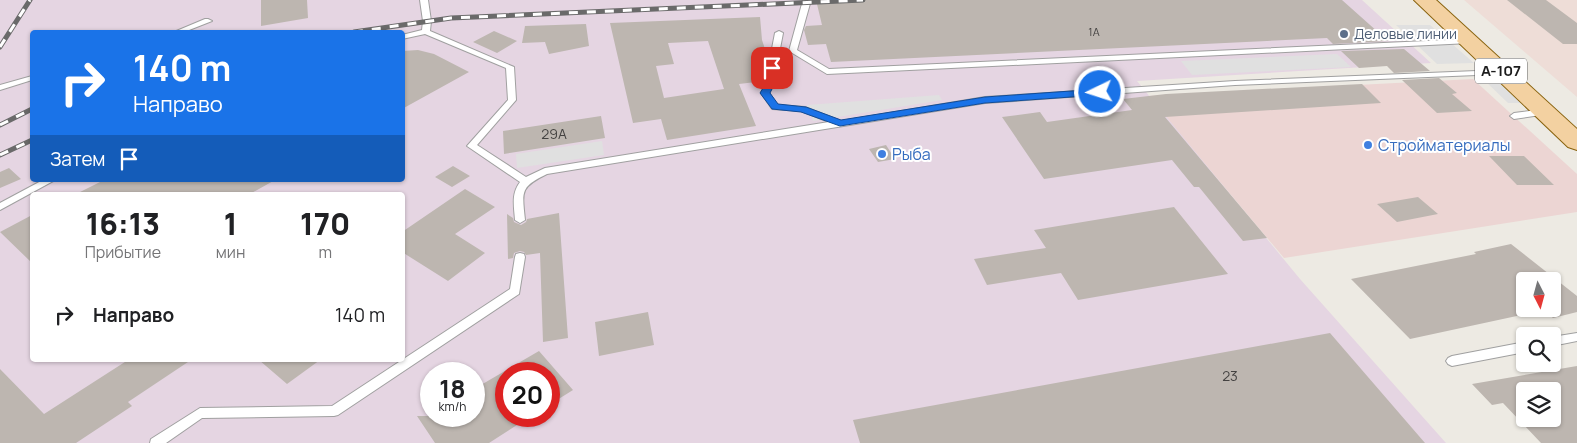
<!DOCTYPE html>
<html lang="ru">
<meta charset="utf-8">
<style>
body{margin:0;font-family:Manrope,sans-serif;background:#f2f2f2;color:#202124;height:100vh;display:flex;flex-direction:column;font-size:19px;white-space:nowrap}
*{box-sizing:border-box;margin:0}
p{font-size:16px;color:#757577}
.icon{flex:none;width:28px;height:28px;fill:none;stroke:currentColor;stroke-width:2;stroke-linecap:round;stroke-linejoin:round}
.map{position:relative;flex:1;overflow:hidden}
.panel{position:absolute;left:30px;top:192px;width:375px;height:170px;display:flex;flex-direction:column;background:#fff;border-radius:5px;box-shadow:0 1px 4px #0004}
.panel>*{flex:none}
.guide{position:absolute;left:30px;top:30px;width:375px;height:152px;border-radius:5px;box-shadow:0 1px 4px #0004;background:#1a73e8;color:#fff;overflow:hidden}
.needle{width:32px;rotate:174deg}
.controls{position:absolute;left:1516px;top:272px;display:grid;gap:10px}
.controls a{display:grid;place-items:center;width:45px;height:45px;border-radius:5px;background:#fff;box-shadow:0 1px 4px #0004;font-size:25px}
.speed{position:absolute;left:420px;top:362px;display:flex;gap:10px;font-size:25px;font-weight:700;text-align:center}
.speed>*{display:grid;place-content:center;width:65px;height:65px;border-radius:50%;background:#fff;box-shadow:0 1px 4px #0004;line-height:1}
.speed small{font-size:12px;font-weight:400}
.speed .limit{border:8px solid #d22;background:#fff;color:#111}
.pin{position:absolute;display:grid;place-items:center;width:42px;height:42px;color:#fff;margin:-21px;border-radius:10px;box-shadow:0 2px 8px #0006}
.me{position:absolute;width:55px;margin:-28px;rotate:266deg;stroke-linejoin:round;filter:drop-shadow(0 0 4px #0008)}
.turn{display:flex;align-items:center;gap:18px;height:105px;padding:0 20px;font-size:22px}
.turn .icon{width:65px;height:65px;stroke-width:2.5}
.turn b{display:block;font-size:35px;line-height:42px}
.then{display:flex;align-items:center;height:48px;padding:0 20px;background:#0003;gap:10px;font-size:19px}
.eta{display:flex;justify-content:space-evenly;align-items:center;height:85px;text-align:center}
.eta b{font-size:30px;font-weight:800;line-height:35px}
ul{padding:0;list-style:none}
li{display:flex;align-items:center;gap:15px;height:75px;padding:0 20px}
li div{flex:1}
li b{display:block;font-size:19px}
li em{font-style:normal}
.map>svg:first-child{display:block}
</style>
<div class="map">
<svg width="1577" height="443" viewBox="0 0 1577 443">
<rect width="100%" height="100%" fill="#edeae3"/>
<!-- commercial -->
<path fill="#ecd5d3" d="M 1473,79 L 1577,174 L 1577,212 L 1284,258 L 1148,96 Z"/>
<!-- industrial -->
<path fill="#e5d5e2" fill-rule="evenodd" d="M 0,0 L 1362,0 L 1431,63 L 1137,81 L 1300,279 L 1446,443 L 0,443 ZM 32,32 L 402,32 L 402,180 L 32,180 ZM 32,195 L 402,195 L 402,360 L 32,360 ZM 431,374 L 474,374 L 474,416 L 431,416 ZM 506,374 L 549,374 L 549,416 L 506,416 Z"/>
<!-- military -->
<path fill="#eeddd7" d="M 1464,0 L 1577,0 L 1577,97 Z"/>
<!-- parking -->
<path fill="#e0e0e0" d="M 1396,25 L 1430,25 L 1474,63 L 1437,64 Z
M 1337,54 L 1351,67 L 1192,75 L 1181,61 Z
M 1483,79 L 1501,79 L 1526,103 L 1508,103 Z
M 939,95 L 942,100 L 813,121 L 807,105 Z
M 602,141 L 604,155 L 517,168 L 516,154 Z"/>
<!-- building -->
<path fill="#bdb6b0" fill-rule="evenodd" d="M 261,0 L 307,0 L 308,18 L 261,26 Z
M 816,0 L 1342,0 L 1388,41 L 1333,44 L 1327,38 L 831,62 L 826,44 L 808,45 L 804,30 L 806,26 L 822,25 Z
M 1507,0 L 1546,0 L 1577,23 L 1577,44 L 1563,44 Z
M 760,17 L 762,40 L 768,58 L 759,59 L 765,74 L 764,81 L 739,84 L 756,126 L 667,140 L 661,119 L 633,123 L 610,23 ZM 708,41 L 724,89 L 664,98 L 656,66 L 674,64 L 668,43 Z
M 586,24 L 589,46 L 549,54 L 545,42 L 522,43 L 525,26 Z
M 494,31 L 517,41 L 497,53 L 473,42 Z
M 1404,49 L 1430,71 L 1394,73 L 1387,66 L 1359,68 L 1341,51 Z
M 418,50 L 434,54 L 469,72 L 402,109 L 402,51 Z
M 1439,78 L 1457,93 L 1452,94 L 1472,111 L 1437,113 L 1402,80 Z
M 1362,84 L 1381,103 L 1165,117 L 1267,238 L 1243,241 L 1199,187 L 1194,187 L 1172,160 L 1044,179 L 1002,117 L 1040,112 L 1047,122 L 1132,110 L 1123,99 L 1166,94 Z
M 601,116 L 605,138 L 504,154 L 503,131 Z
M 886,145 L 895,159 L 878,162 L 869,149 Z
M 1489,156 L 1524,156 L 1554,185 L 1517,185 Z
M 453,166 L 470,176 L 452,187 L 435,177 Z
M 9,168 L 21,179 L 0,188 L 0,172 Z
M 104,180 L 275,180 L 248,195 L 74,195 Z
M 465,189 L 495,207 L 455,234 L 485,253 L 448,281 L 402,252 L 402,232 Z
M 1418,197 L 1438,214 L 1397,222 L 1377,204 Z
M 1174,207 L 1228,274 L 1078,300 L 1061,273 L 987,285 L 974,259 L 1046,248 L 1034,230 Z
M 559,213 L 568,338 L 543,342 L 540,253 L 526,255 L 524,252 L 520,251 L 514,253 L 513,258 L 508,259 L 507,214 L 513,218 L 514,222 L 521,225 L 526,222 L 527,219 Z
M 32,215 L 32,263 L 0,232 Z
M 1511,244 L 1577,296 L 1577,312 L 1553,318 L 1544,310 L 1410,339 L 1351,279 L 1476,254 L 1474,252 ZM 1525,281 L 1552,281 L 1552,309 L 1525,309 Z
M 648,312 L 654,345 L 599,356 L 595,322 Z
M 1330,333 L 1425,443 L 860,443 L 853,420 Z
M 539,351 L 573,390 L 549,405 L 549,374 L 506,374 L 506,416 L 531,416 L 489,443 L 435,443 L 417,416 L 474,416 L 474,389 Z
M 128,360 L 191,360 L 128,402 L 132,406 L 76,443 L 0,443 L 0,369 L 44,414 Z
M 259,360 L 320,360 L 287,384 Z
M 1577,366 L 1577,443 L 1541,443 L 1503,403 L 1492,405 L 1472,384 ZM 1525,391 L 1552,391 L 1552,419 L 1525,419 Z"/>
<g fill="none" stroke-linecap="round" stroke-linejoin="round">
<!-- lane casing -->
<g stroke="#a0a0a0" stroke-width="2">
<path id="lane" d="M 420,0 L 428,0 L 431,21 L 430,31 L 514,67 L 516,100 L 477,145 L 526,177 L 545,168 L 829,122 L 801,111 L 772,109 L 761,93 L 765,85 L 775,33 L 779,31 L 783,33 L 773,85 L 769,93 L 778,105 L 805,107 L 841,121 L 985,97 L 1235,81 L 1501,70 L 1505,72 L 1501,74 L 1235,85 L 985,103 L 547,174 C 520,187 522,191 525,220 L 520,223 L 515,220 C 514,206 511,194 520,182 L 467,146 L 508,100 L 506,68 L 425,34 L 402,39 L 402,35 L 422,30 L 423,21 Z
M 803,0 L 811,0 L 797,50 L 829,69 L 1470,39 L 1474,41 L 1470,43 L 827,74 L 789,51 Z
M 205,19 L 208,19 L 212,21 L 184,32 L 174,32 Z
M 32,76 L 32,80 L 0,90 L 0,85 Z
M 1544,109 L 1547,110 L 1548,112 L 1547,114 L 1514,119 L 1510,116 L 1514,113 Z
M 43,180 L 55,180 L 0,210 L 0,203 Z
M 520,253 L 524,254 L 525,257 L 519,294 L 338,415 L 334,416 L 202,418 L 166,443 L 150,443 L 151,439 L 200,408 L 332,406 L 510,289 L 515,257 L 516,254 Z
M 1577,333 L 1577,341 L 1552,346 L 1552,337 Z
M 1525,342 L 1525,352 L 1452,366 L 1448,364 L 1446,361 L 1448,358 L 1452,356 Z"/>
</g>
<!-- primary casing -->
<g stroke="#88620d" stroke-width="2">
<path id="primary" d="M 1414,0 L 1436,0 L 1577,129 L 1577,150 L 1568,147 Z"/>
</g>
<!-- lane -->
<use href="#lane" fill="#fff" fill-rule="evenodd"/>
<!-- primary -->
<use href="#primary" fill="#f3d1a1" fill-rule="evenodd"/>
<!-- rail casing -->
<g stroke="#6a6a6a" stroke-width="5">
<path id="rail" d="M 354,32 L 451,18 L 863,0
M 0,47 L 30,0
M 0,125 L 32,109
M 0,155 L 32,140"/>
</g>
<!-- rail -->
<use href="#rail" stroke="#fff" stroke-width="3" stroke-dasharray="9" stroke-linecap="butt"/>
</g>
<!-- route -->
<path fill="#1a73e8" stroke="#114b97" d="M 772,65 L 777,68 L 774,85 L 770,93 L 778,104 L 806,107 L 841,120 L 985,97 L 1100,89 L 1105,92 L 1100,95 L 985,103 L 840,126 L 801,112 L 772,109 L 760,93 L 765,85 L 768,68 Z"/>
<!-- markers -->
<circle fill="#5c6f8a" stroke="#fff" stroke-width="2" cx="1344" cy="34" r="5"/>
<g fill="#3f7fe0" stroke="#fff" stroke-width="2">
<circle cx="1368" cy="145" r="5"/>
<circle cx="882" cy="154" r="5"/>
</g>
<g text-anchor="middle" stroke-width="4" stroke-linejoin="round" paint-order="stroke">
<!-- far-number labels -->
<g font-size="11" fill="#444241">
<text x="1094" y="36">1А</text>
</g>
<!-- far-service labels -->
<g font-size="14" fill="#4e5e75" stroke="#fff" text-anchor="start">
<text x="1354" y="39">Деловые линии</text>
</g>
<!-- number labels -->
<g font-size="14" fill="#444241">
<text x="554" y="139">29А</text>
<text x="1230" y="381">23</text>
</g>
<!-- shield labels -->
<rect fill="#fff" stroke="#606060" stroke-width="1" x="1475" y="58.5" width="52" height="25" rx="4"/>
<g font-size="15" font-weight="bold" fill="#1c1c1c">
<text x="1501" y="76">А-107</text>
</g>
<!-- shop labels -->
<g font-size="16" fill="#366cbe" stroke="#fff" text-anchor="start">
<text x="1378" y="151">Стройматериалы</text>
<text x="892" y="160">Рыба</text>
</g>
</g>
</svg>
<div class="controls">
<a><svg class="needle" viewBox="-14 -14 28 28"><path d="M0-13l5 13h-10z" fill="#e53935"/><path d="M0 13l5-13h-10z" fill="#757577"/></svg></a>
<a><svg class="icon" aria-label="search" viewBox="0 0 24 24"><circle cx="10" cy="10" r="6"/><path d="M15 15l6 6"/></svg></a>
<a><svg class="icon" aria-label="layers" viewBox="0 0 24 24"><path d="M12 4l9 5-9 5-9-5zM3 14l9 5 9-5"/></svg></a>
</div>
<div class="speed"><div>18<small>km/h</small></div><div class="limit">20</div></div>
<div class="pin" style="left:772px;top:68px;background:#d93025"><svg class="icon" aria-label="arrive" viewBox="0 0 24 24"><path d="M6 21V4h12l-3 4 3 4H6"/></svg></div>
<svg class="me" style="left:1100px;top:92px" viewBox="-20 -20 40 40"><circle r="17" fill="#1a73e8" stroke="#fff" stroke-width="3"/><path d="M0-11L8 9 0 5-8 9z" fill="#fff"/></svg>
<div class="guide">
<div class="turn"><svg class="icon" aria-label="right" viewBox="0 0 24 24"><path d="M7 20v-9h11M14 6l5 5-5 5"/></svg><div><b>140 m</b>Направо</div></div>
<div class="then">Затем<svg class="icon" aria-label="arrive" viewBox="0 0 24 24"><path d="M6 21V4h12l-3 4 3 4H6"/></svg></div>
</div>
<section class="panel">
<div class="eta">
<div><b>16:13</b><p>Прибытие</p></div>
<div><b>1</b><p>мин</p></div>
<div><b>170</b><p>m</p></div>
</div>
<ul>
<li><svg class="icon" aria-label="right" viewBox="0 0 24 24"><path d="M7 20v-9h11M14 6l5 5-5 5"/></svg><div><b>Направо</b></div><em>140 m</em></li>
</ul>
</section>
</div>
